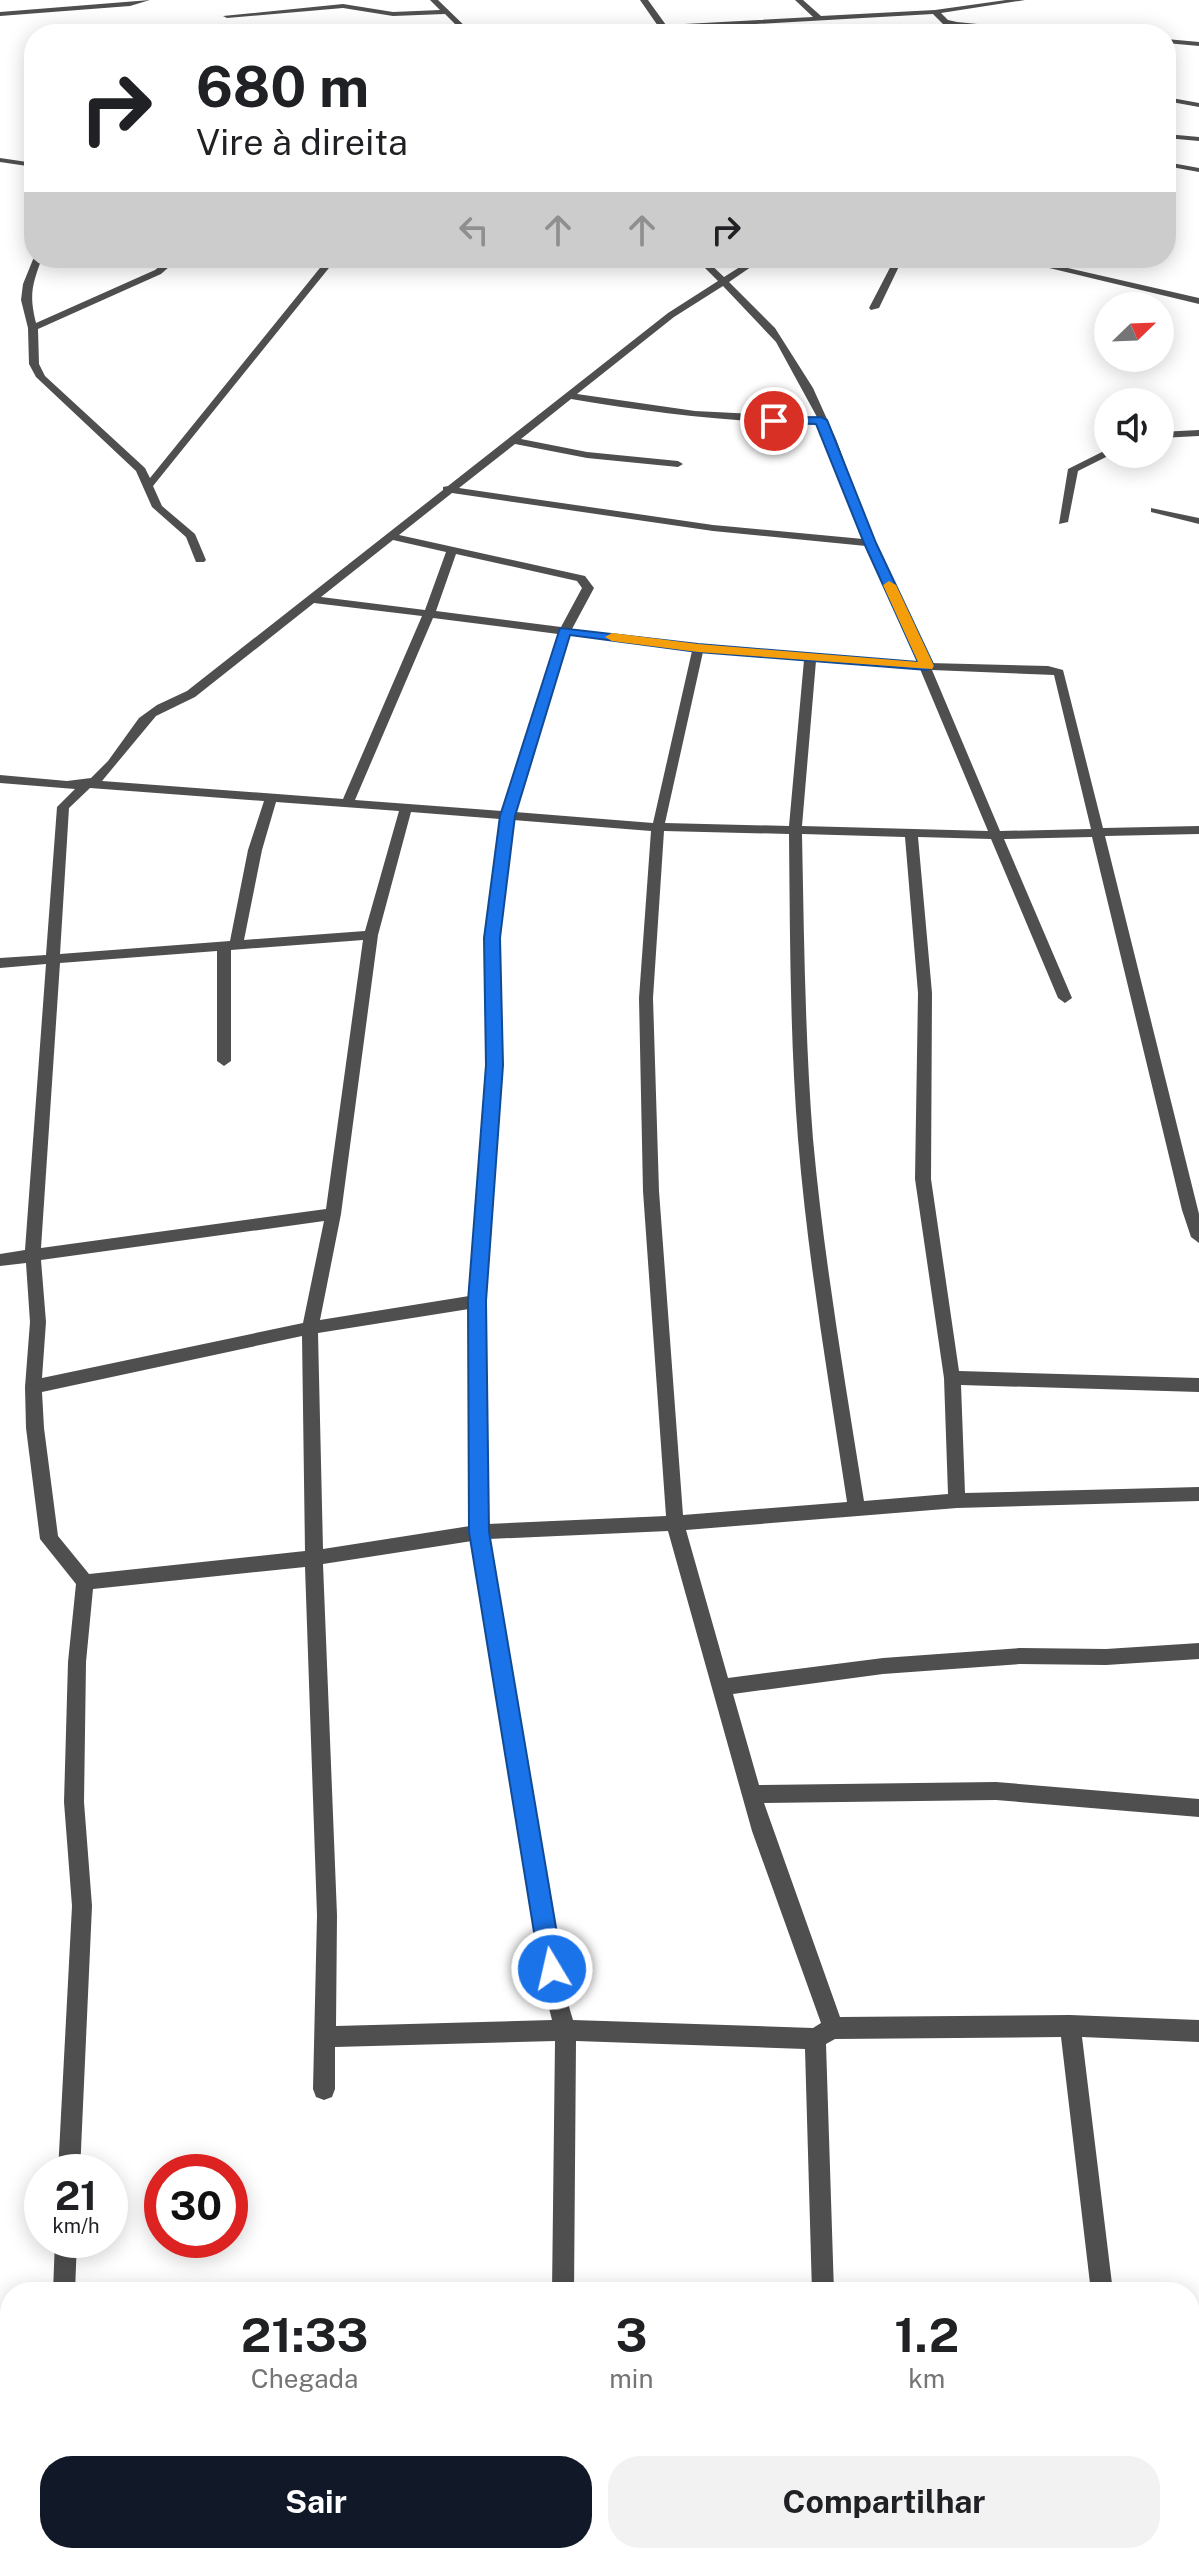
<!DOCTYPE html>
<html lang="pt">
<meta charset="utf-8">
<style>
body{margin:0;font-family:"Public Sans",sans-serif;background:#f2f2f2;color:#202124;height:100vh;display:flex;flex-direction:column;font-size:30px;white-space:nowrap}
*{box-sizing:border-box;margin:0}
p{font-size:26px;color:#757577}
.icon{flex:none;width:44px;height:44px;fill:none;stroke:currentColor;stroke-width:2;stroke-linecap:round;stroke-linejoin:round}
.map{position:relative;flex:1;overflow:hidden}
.side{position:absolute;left:0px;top:2282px;width:1200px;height:282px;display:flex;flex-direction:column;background:#fff;border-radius:32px 32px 0 0;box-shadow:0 4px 20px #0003}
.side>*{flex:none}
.guide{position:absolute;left:24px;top:24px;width:1152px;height:244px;border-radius:32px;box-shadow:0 4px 20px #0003;background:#fff;color:#202124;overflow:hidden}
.needle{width:52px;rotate:67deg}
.controls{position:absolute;left:1094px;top:292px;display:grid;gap:16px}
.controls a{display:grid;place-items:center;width:80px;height:80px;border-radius:50%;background:#fff;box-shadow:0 4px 20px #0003;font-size:40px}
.speed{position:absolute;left:24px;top:2154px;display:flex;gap:16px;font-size:40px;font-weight:700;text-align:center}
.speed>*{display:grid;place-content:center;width:104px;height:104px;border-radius:50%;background:#fff;box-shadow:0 4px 20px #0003;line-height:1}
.speed small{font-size:20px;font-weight:400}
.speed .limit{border:12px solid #d22;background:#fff;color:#111}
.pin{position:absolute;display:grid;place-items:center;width:68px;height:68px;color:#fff;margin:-34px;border:4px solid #fff;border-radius:50%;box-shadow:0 2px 8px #0007}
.me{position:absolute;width:88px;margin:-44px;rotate:351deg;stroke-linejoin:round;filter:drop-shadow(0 0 6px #0008)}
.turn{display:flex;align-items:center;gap:28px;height:168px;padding:0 40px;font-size:36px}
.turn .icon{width:104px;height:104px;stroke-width:2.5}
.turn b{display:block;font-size:56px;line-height:68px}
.lanes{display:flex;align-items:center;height:76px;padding:0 40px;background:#0003;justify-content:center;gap:40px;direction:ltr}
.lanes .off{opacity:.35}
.eta{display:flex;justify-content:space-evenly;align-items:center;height:136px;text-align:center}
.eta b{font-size:48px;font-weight:700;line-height:56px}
.cta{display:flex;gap:16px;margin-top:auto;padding:16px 40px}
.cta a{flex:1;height:92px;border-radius:32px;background:#111827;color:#fff;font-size:32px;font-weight:700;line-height:92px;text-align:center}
.cta a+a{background:#f2f2f2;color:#202124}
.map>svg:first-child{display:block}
</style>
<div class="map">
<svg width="1199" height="2563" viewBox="0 0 1199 2563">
<rect width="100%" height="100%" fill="#fff"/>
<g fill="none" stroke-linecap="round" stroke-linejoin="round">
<!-- street -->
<path fill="#4f4f4f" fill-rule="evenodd" d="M 150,0 L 130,6 L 0,16 L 0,12 Z
M 430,0 L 438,0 L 473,34 L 465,34 L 445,14 L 393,16 L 343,8 L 227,18 L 223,16 L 343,4 L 393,12 L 440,10 Z
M 640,0 L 648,0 L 666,25 L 813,17 L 795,0 L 803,0 L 821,16 L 935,10 L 1006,0 L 1025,0 L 941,13 L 948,20 L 957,22 L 1079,34 L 957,26 L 943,24 L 933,14 L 669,29 L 666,33 L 661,30 L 544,34 L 658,26 Z
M 1166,39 L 1199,42 L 1199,46 L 1166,43 Z
M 1166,97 L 1199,103 L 1199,107 L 1166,101 Z
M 1166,134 L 1199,137 L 1199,141 L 1166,138 Z
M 0,158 L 34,163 L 34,167 L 0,162 Z
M 1166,162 L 1199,168 L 1199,172 L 1166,166 Z
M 34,257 L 42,258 C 32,285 29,295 36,323 L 155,270 L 170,258 L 179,258 L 161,274 L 38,329 L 39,364 L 45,376 L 145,468 L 150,478 L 328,258 L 337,258 L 153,486 L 162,506 L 195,534 L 206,560 L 204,562 L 196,562 L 186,537 L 152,507 L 136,471 L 36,377 L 29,364 L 28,328 L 21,300 L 23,284 Z
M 695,258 L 704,258 L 724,277 L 754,258 L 764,258 L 729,282 L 775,328 L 813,388 L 836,439 L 875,543 L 929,663 L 1048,666 L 1063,670 L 1103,828 L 1199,826 L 1199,834 L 1105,836 L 1199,1214 L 1199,1243 L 1191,1237 L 1182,1210 L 1092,837 L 1004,839 L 1072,998 L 1065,1003 L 1058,998 L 991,839 L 918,837 L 932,993 L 931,1179 L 959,1371 L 1199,1378 L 1199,1392 L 961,1385 L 965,1493 L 1199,1487 L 1199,1501 L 957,1508 L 686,1530 L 728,1678 L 883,1658 L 1020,1648 L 1106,1649 L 1199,1643 L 1199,1659 L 1106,1665 L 1020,1664 L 883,1674 L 733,1694 L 759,1785 L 996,1782 L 1199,1799 L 1199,1817 L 996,1800 L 764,1803 L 840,2017 L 1070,2015 L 1199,2020 L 1199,2042 L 1082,2037 L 1113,2292 L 1091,2292 L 1061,2037 L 835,2039 L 826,2044 L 834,2292 L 812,2292 L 805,2049 L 576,2041 L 574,2292 L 552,2292 L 555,2041 L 335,2047 L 335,2089 L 332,2097 L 324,2100 L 316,2097 L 313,2089 L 317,1915 L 305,1567 L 93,1589 L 86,1662 L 84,1802 L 92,1906 L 80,2172 L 58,2172 L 72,1906 L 64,1802 L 68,1662 L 76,1584 L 40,1539 L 26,1428 L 25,1387 L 30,1322 L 26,1263 L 0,1266 L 0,1254 L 25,1250 L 46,964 L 0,968 L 0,958 L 46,955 L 57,807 L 75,789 L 0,783 L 0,775 L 67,781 L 91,778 L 108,761 L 139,718 L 157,705 L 187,691 L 443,490 L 443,487 L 448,486 L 668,313 L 718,281 ZM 723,286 L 776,342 L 817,417 L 695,411 L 577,394 L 674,317 ZM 571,399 C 654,413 735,423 819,423 L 863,539 L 713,525 L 459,488 L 515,444 L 587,458 L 678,467 L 683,464 L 678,461 L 587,452 L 521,439 ZM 452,493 L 713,531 L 866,546 L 917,662 L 698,645 L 572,629 L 594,588 L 585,576 L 399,535 ZM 393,540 L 446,552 L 425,610 L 321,597 ZM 456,554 L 577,581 L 582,588 L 561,627 L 436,611 ZM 314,603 L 422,616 L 343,799 L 102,781 L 156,716 L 195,697 ZM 433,618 L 558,634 L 502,811 L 355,800 ZM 569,635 L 692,651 L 653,823 L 515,812 ZM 703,652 L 804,660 L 789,826 L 665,823 ZM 816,661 L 920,669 L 988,831 L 802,826 ZM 932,670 L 1054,675 L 1091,829 L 1000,831 ZM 90,788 L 264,801 L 248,850 L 230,941 L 60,954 L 69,808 ZM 276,802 L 399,811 L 365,931 L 244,940 L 262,850 ZM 411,812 L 500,819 L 485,938 L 488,1065 L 469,1296 L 320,1320 L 341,1214 L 378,935 ZM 513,820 L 651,831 L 639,998 L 643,1191 L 666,1516 L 488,1524 L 485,1301 L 502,1065 L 499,938 ZM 664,831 L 789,834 C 790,936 790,1038 798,1139 C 808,1261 829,1382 847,1502 L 683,1515 L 659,1191 L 653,998 ZM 802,834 L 905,837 L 918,993 L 915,1179 L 944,1378 L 948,1494 L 864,1501 C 845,1381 824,1260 813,1139 C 805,1038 804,936 802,834 ZM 363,940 L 326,1209 L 41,1248 L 60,963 L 217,951 L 217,1061 L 224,1066 L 231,1061 L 231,950 ZM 324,1221 L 303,1323 L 42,1378 L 46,1322 L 41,1260 ZM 469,1309 L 470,1526 L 323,1549 L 318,1333 ZM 302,1336 L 305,1551 L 89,1574 L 58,1536 L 44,1428 L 42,1392 ZM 668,1531 L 752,1831 L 821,2023 L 813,2028 L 573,2020 L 567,2000 L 489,1539 ZM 472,1541 L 547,2000 L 552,2020 L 336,2026 L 337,1915 L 323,1564 Z
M 895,258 L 903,258 L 879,308 L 871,310 L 869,308 Z
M 1008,258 L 1024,258 L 1199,298 L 1199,304 Z
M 1199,430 L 1199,436 L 1160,438 L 1160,432 Z
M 1108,449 L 1108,454 L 1112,454 L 1078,471 L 1068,522 L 1059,524 L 1068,469 Z
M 1151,508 L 1199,518 L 1199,524 L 1151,512 Z
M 55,2240 L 77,2240 L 75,2292 L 53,2292 Z
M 1199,2494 L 1199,2518 L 1190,2519 L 1190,2495 Z
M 39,2554 L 63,2554 L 63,2563 L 39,2563 Z
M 549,2554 L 573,2554 L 573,2563 L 549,2563 Z
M 820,2554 L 844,2554 L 845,2563 L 821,2563 Z"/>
</g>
<!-- route -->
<path fill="#1a73e8" stroke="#114b97" stroke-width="2" d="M 774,418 L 821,417 L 827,420 L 876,543 L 934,666 L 927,670 L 698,652 L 570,635 L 515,816 L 500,938 L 503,1065 L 486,1301 L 489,1532 L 563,1969 L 560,1977 L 552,1981 L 543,1977 L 540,1969 L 469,1532 L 468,1301 L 486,1065 L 484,938 L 500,816 L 560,628 L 698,644 L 918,662 L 864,543 L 816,424 L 770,423 L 770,419 Z"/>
<!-- slow -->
<path fill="#f59e0b" d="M 889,581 L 896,585 L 934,666 L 932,669 L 698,652 L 612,641 L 605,637 L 612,633 L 698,644 L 918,662 L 883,585 Z"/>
</svg>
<div class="controls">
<a><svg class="needle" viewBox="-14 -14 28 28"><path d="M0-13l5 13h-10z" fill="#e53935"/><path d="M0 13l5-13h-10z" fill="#757577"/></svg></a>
<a><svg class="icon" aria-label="sound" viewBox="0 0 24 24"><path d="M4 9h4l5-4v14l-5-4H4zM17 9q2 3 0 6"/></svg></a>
</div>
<div class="speed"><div>21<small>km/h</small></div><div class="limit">30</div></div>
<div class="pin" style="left:774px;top:421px;background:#d93025"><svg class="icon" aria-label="arrive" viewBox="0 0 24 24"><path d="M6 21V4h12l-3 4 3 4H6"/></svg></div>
<svg class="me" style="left:552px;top:1969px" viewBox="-20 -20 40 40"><circle r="17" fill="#1a73e8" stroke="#fff" stroke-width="3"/><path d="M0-11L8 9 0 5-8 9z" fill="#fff"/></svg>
<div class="guide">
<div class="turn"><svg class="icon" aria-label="right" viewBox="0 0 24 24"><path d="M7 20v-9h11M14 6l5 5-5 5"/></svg><div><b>680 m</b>Vire à direita</div></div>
<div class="lanes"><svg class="icon off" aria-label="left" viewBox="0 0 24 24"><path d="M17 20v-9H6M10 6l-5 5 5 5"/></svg><svg class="icon off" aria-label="ahead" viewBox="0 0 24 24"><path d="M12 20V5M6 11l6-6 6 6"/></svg><svg class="icon off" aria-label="ahead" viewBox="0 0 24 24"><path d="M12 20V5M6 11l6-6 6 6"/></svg><svg class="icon" aria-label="right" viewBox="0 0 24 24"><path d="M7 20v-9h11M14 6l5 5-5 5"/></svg></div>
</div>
<section class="side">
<div class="eta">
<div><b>21:33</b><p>Chegada</p></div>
<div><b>3</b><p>min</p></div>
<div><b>1.2</b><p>km</p></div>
</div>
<div class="cta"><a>Sair</a><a>Compartilhar</a></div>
</section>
</div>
